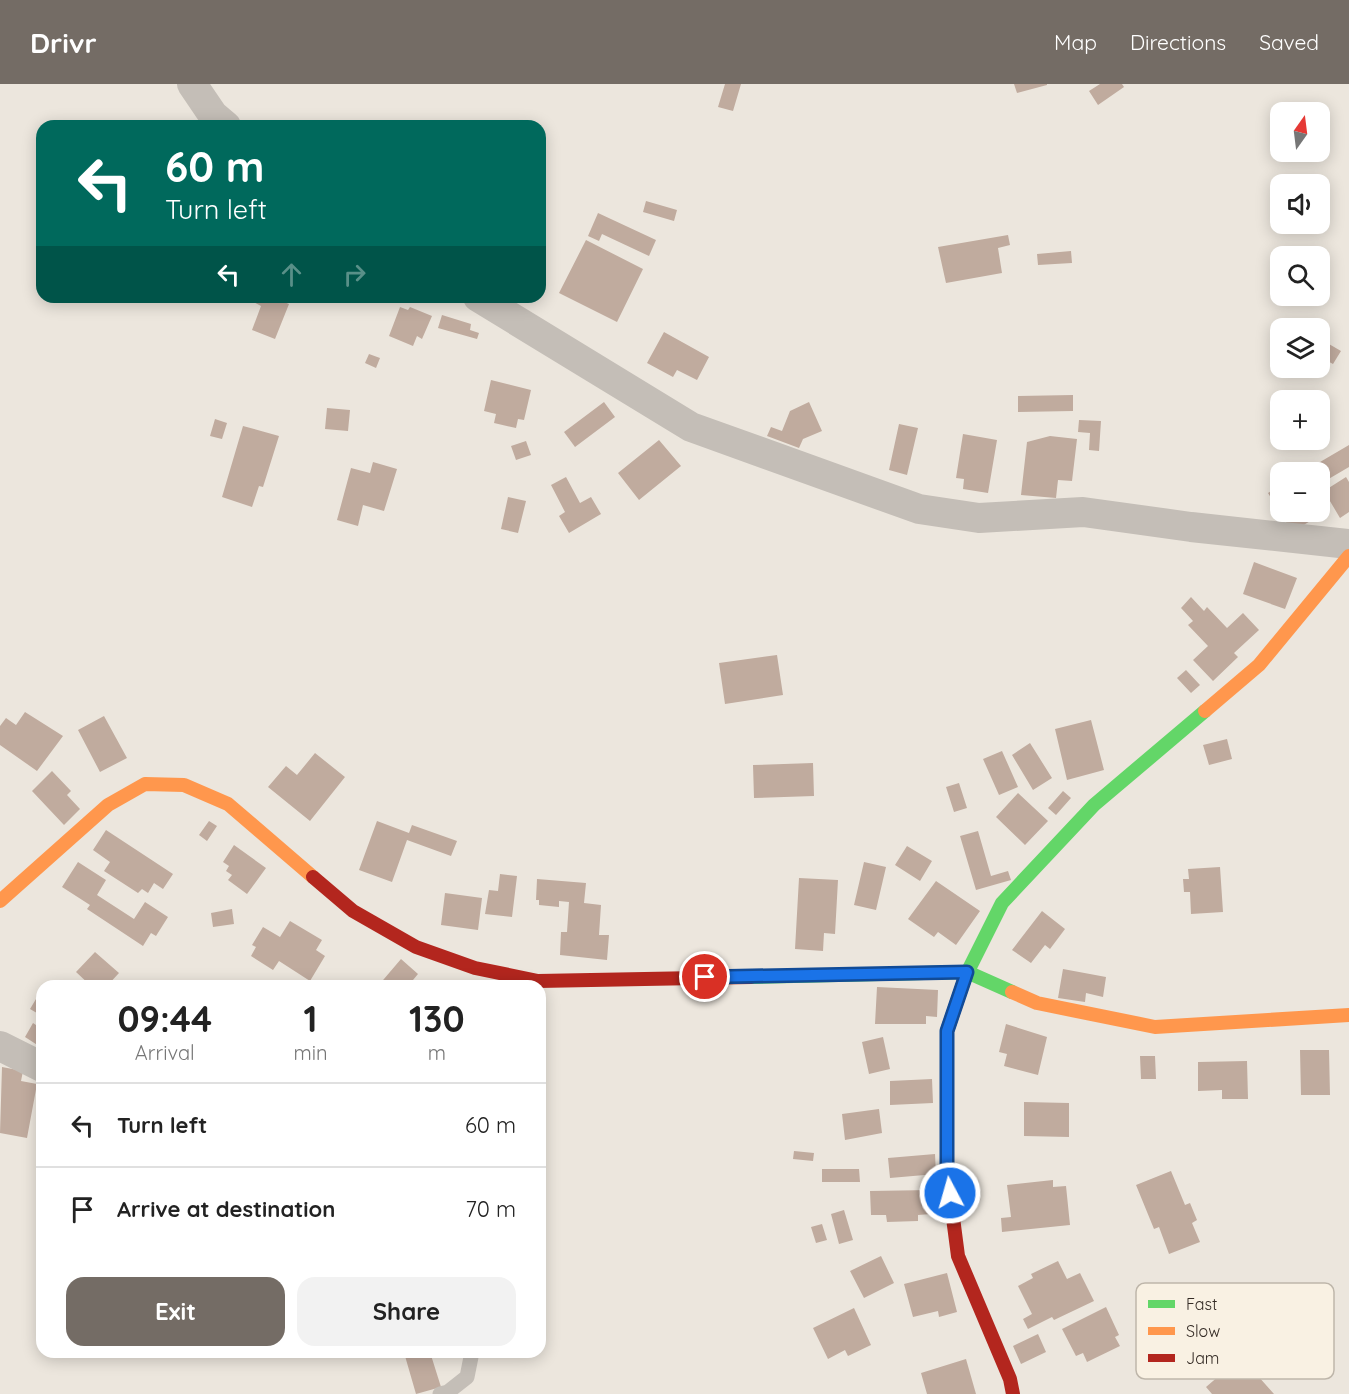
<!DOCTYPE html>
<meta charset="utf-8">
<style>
body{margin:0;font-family:Quicksand,sans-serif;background:#f2f2f2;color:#222;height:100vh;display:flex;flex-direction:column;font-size:22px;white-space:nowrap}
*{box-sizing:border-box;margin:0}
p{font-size:20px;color:#767676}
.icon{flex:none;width:33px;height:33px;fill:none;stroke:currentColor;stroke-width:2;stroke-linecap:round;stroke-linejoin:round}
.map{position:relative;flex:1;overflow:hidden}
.sheet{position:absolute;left:36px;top:896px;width:510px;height:378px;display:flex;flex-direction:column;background:#fff;border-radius:18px;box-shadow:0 3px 15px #0003}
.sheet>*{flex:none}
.top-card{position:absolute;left:36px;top:36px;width:510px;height:183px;border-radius:18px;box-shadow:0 3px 15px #0003;background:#00695c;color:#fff;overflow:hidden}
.needle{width:39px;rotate:14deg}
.controls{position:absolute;left:1270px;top:18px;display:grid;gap:12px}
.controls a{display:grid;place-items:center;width:60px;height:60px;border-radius:12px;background:#fff;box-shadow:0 3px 15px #0003;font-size:30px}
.pin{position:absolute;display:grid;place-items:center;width:51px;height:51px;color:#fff;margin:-26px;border:3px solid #fff;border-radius:50%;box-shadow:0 2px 6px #0007}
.me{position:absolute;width:66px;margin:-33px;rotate:354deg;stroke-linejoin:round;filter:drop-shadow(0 0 4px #0008)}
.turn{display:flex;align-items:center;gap:21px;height:126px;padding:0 30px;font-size:27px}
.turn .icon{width:78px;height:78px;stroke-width:2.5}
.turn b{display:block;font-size:42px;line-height:51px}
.lanes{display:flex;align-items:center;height:57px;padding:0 30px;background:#0003;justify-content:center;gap:30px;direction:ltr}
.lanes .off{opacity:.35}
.eta{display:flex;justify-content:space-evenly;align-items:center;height:102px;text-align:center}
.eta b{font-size:36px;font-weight:800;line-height:42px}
.button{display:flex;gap:12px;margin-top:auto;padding:12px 30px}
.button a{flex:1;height:69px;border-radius:18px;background:#746c65;color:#fff;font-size:24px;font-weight:800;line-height:69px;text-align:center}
.button a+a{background:#f2f2f2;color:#222}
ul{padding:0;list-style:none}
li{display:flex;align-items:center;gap:18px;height:84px;padding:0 30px;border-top:2px solid #e0e0e0}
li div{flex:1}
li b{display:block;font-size:22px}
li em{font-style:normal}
header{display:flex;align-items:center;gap:36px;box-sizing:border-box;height:84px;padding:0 30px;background:#746c65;color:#fff}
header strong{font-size:28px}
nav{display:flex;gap:33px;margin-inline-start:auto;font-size:21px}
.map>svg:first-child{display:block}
</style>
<header>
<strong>Drivr</strong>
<nav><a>Map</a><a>Directions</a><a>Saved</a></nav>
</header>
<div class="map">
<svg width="1349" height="1310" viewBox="0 0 1349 1310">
<rect width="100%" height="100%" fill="#ece6dd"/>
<!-- building -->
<path fill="#c0ab9e" d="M 725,0 L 741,0 L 733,27 L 718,23 Z
M 1014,0 L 1047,0 L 1047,1 L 1017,9 Z
M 1100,0 L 1122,0 L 1124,3 L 1098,21 L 1089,7 Z
M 646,117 L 677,126 L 674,137 L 643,128 Z
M 598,129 L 656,156 L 649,172 L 602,150 L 599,157 L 588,152 Z
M 1008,151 L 1010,161 L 998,164 L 1002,189 L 946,199 L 938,163 Z
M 586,156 L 643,185 L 617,238 L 559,209 Z
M 1071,167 L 1072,179 L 1038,181 L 1037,170 Z
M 244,213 L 272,213 L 289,220 L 275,255 L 252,246 L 261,222 Z
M 400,223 L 408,226 L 410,223 L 432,232 L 422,255 L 417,252 L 413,262 L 389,252 Z
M 442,231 L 471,240 L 470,246 L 479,249 L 477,255 L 438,244 Z
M 664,248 L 709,273 L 697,296 L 677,286 L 673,293 L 647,279 Z
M 1322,256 L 1341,267 L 1333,280 L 1320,273 Z
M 369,270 L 380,274 L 376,284 L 365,279 Z
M 491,296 L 531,306 L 524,336 L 518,335 L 516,344 L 494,339 L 496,330 L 484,327 Z
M 1073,311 L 1073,327 L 1018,328 L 1018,312 Z
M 604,318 L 615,333 L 575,363 L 564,348 Z
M 809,318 L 822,347 L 803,355 L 799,364 L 767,352 L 771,343 L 782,347 L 790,327 Z
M 327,324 L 350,326 L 348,347 L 325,345 Z
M 215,335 L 227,339 L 222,355 L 210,352 Z
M 1079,336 L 1101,337 L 1099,367 L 1089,366 L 1090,349 L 1078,348 Z
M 899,340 L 918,344 L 907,391 L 889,386 Z
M 243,342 L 279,352 L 263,403 L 259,402 L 252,423 L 222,413 Z
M 963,350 L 997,356 L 988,409 L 963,405 L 964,395 L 956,394 Z
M 1050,352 L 1077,355 L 1072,397 L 1058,396 L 1056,414 L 1021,411 L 1027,358 Z
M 659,356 L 681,382 L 639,416 L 618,389 Z
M 526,357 L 531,371 L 516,376 L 511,362 Z
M 1349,361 L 1349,383 L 1320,400 L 1320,388 L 1303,388 Z
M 373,378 L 397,385 L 384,427 L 363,421 L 358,442 L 337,436 L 351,384 L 370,389 Z
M 566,393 L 580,419 L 591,413 L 601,430 L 569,449 L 559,432 L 565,428 L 551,401 Z
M 1346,393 L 1349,398 L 1349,428 L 1340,434 L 1324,407 Z
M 1281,401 L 1281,428 L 1306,428 L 1312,436 L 1292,448 L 1268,409 Z
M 508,413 L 526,417 L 518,449 L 501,445 Z
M 1254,478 L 1297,494 L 1285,525 L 1243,510 Z
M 1191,513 L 1204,527 L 1207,523 L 1227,544 L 1243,529 L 1259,546 L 1234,569 L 1238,573 L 1213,597 L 1193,576 L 1208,562 L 1188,541 L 1193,537 L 1181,524 Z
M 777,571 L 783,611 L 725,620 L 719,579 Z
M 1186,586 L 1200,601 L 1191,609 L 1177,594 Z
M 25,628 L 63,652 L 37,687 L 0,661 L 0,642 L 6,634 L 16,641 Z
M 104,632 L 127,674 L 100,688 L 78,646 Z
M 1091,636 L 1104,686 L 1067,696 L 1055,645 Z
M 1227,655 L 1232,675 L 1209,681 L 1203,661 Z
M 1030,659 L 1052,694 L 1033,706 L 1012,671 Z
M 1002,667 L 1018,703 L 999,711 L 983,675 Z
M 315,669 L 345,693 L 310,737 L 268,703 L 286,682 L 297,691 Z
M 813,679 L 814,712 L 754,714 L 753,681 Z
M 52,687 L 71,707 L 67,711 L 80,725 L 64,741 L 32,707 Z
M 959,699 L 967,724 L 954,728 L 946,703 Z
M 1063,707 L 1071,714 L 1056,731 L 1048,724 Z
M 1018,709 L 1048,737 L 1025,761 L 996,733 Z
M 209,737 L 217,742 L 207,757 L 199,751 Z
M 377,737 L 409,749 L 412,741 L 457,757 L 451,772 L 407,756 L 392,798 L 359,786 Z
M 106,746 L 173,790 L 163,805 L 154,799 L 148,809 L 142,805 L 138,809 L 104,787 L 110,778 L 93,766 Z
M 978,747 L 991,792 L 1008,787 L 1011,796 L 976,806 L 960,752 Z
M 234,761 L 266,784 L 247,810 L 228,796 L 232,791 L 226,787 L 229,782 L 223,778 Z
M 907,762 L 932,777 L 920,797 L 895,781 Z
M 78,778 L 106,796 L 97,811 L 134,835 L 145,818 L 168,833 L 156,852 L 151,849 L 143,862 L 87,825 L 90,821 L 62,803 Z
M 864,778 L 886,783 L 876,826 L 854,821 Z
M 1220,783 L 1223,828 L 1191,830 L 1190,808 L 1184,808 L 1183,795 L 1189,795 L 1188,785 Z
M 500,790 L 517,792 L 512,833 L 485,830 L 489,806 L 498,807 Z
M 799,794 L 838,796 L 835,850 L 824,849 L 823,867 L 795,865 Z
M 537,795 L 586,799 L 584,819 L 601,821 L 599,851 L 609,851 L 607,876 L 560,871 L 561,848 L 567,848 L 569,818 L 559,817 L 559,823 L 539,821 L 539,816 L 536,816 Z
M 936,797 L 980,827 L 956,861 L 938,848 L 934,853 L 908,835 Z
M 445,809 L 482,814 L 478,846 L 441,841 Z
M 232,825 L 234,840 L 213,843 L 211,829 Z
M 1042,827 L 1065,845 L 1050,865 L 1045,861 L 1031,879 L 1012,866 Z
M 290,837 L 322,856 L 316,866 L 325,872 L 310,897 L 279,877 L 273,886 L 251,872 L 256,863 L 252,861 L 263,843 L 280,853 Z
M 95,868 L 119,889 L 107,902 L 91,902 L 76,888 Z
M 401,875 L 418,890 L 408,902 L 378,902 Z
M 1063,885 L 1106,893 L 1103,913 L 1086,909 L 1085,918 L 1058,914 Z
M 877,903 L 938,906 L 937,933 L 926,932 L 926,940 L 875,940 Z
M 39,910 L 42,912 L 42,940 L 39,938 L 42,932 L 30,925 Z
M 33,939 L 42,945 L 42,964 L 25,953 Z
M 1006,940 L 1047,953 L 1038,991 L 1004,982 L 1007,970 L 999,968 Z
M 883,953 L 890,985 L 869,990 L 862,958 Z
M 1300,966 L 1329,966 L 1330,1011 L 1301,1011 Z
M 1140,972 L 1155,972 L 1156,995 L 1141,995 Z
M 1247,977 L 1248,1015 L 1222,1015 L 1222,1006 L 1198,1007 L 1198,978 Z
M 2,983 L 23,987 L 21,997 L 37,1000 L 27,1054 L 0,1049 Z
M 932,995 L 933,1019 L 890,1021 L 890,997 Z
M 1024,1018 L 1069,1019 L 1069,1053 L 1024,1052 Z
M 879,1025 L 882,1049 L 845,1056 L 842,1030 Z
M 794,1067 L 814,1069 L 813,1077 L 793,1075 Z
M 935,1070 L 936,1090 L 890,1094 L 888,1074 Z
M 822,1085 L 859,1085 L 860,1098 L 822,1098 Z
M 1171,1087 L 1185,1121 L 1190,1119 L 1197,1136 L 1192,1139 L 1200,1158 L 1169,1170 L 1159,1143 L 1154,1145 L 1136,1101 Z
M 1053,1096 L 1053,1103 L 1066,1102 L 1070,1141 L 1002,1148 L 1001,1134 L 1011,1133 L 1007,1101 Z
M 931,1106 L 931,1130 L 918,1131 L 918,1137 L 887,1138 L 886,1131 L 871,1131 L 870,1107 Z
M 844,1126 L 853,1156 L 839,1160 L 831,1130 Z
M 822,1140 L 827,1156 L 816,1159 L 811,1143 Z
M 881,1172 L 894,1199 L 864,1214 L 850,1187 Z
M 1058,1177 L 1067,1195 L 1080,1189 L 1094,1217 L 1054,1236 L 1052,1233 L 1028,1245 L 1023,1235 L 1032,1230 L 1018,1202 L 1033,1194 L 1031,1190 Z
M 947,1189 L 957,1228 L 939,1233 L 938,1227 L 913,1233 L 904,1200 Z
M 1106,1223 L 1119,1251 L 1115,1253 L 1120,1262 L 1087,1278 L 1083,1269 L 1076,1272 L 1062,1245 Z
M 854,1224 L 871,1261 L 848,1272 L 845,1266 L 828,1275 L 813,1244 Z
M 1038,1250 L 1046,1268 L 1021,1280 L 1013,1262 Z
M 419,1268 L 430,1268 L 441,1303 L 416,1310 L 405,1272 Z
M 1241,1273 L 1274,1310 L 1212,1310 L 1206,1303 Z
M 966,1275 L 976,1310 L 927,1310 L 921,1289 Z"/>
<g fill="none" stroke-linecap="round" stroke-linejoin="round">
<!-- lane -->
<path stroke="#c4beb7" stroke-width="15" d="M 440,1310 L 448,1308 L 467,1293 L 472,1268"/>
<!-- street -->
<path stroke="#c4beb7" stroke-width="30" d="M 192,0 L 213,31 L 226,42
M 478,213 L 691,343 L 919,425 L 979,434 L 1083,428 L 1191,443 L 1349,460
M 0,962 L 42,983"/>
<!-- fast -->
<path stroke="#63d668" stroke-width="14" d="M 966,891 L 1002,819 L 1094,721 L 1205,627
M 751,893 L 967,888 L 1012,908"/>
<!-- slow -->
<path stroke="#ff974d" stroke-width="14" d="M 1205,627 L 1259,581 L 1349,472
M 0,817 L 108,721 L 145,700 L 184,701 L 228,720 L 313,793
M 1012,908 L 1037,919 L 1155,943 L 1349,931"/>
<!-- jam -->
<path stroke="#b3261e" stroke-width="14" d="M 313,793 L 353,827 L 416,863 L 475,884 L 538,897 L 751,893
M 966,891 L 947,947 L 947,1088 L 958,1172 L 1010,1295 L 1013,1310"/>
</g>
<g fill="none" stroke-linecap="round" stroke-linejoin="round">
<!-- route casing -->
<g stroke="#114b97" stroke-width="15">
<path id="route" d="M 705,893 L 967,888 L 947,947 L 947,1088 L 950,1109"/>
</g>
<!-- route -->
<use href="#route" stroke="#1a73e8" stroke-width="10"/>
</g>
<!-- legend -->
<rect x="1136" y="1199" width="198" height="96" rx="9" fill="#f9f1e3" stroke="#beb6aa" stroke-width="1.5"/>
<rect x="1148" y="1216" width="27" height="8" fill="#63d668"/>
<rect x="1148" y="1243" width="27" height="8" fill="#ff974d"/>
<rect x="1148" y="1270" width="27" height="8" fill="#b3261e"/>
<g font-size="16" fill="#342b25">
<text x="1186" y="1226">Fast</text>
<text x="1186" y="1253">Slow</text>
<text x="1186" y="1280">Jam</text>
</g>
</svg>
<div class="controls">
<a><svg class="needle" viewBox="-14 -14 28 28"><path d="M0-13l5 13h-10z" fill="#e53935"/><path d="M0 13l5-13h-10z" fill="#767676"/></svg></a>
<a><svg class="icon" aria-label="sound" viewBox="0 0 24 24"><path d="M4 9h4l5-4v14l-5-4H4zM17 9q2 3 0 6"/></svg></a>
<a><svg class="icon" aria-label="search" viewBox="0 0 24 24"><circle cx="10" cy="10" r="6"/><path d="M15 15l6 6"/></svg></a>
<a><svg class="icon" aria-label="layers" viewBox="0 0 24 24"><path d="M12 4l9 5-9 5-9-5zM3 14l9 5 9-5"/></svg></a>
<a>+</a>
<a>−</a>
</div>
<div class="pin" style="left:705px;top:893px;background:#d93025"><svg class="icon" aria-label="arrive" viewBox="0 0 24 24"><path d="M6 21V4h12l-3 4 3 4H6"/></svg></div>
<svg class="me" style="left:950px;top:1109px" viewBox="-20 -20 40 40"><circle r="17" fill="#1a73e8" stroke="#fff" stroke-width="3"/><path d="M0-11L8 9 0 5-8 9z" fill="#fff"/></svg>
<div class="top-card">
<div class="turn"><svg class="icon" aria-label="left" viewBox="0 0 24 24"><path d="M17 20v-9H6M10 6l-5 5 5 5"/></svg><div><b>60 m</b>Turn left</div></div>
<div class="lanes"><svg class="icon" aria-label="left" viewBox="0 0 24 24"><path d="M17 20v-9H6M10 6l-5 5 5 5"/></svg><svg class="icon off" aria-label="ahead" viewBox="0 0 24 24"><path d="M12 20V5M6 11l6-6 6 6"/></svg><svg class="icon off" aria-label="right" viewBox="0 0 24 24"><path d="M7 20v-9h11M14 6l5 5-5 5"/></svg></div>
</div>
<section class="sheet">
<div class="eta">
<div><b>09:44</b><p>Arrival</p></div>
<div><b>1</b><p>min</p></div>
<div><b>130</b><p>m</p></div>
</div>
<ul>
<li><svg class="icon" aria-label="left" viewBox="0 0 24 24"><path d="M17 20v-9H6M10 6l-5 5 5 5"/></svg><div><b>Turn left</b></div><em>60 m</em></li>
<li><svg class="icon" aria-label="arrive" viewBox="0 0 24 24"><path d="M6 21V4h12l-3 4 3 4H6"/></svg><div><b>Arrive at destination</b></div><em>70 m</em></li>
</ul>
<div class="button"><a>Exit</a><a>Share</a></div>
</section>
</div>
